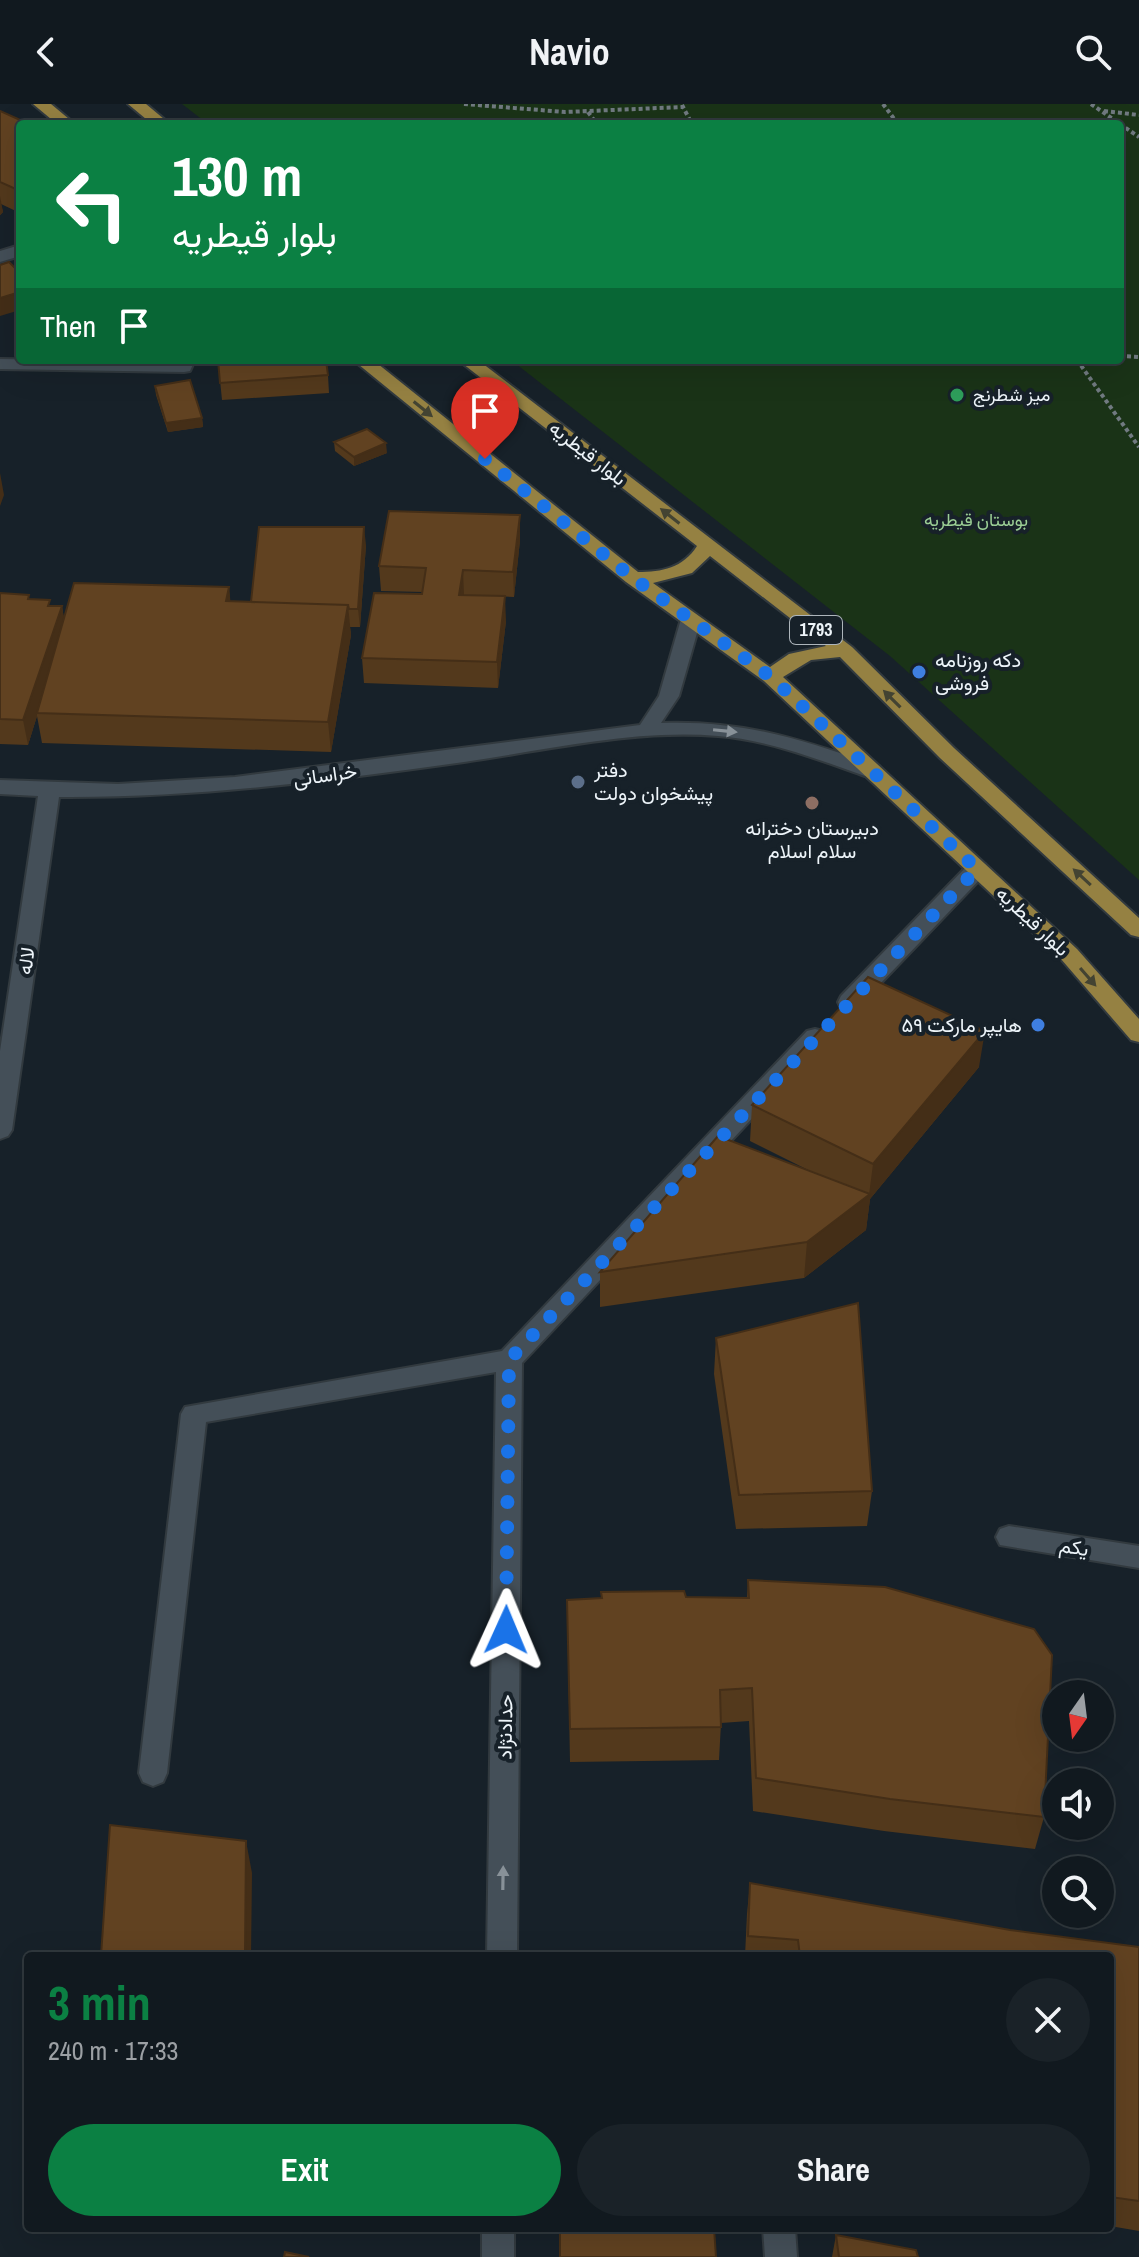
<!DOCTYPE html>
<meta charset="utf-8">
<style>
body{margin:0;font-family:"Archivo Narrow",Vazirmatn,sans-serif;background:#1a2228;color:#f1f3f6;height:100vh;display:flex;flex-direction:column;font-size:30px;white-space:nowrap}
*{box-sizing:border-box;margin:0}
p{font-size:26px;color:#9ca0a4}
.icon{flex:none;width:44px;height:44px;fill:none;stroke:currentColor;stroke-width:2;stroke-linecap:round;stroke-linejoin:round}
.map{position:relative;flex:1;overflow:hidden}
.panel{position:absolute;left:24px;top:1848px;width:1090px;height:280px;display:flex;flex-direction:column;background:#11191f;border-radius:8px;box-shadow:0 8px 32px #0002,0 0 0 2px #30383d}
.panel>*{flex:none}
.top-card{position:absolute;left:16px;top:16px;width:1108px;height:244px;border-radius:8px;box-shadow:0 8px 32px #0002,0 0 0 2px #30383d;background:#0b8043;color:#fff;overflow:hidden}
.needle{width:52px;rotate:194deg}
.fabs{position:absolute;left:1042px;top:1576px;display:grid;gap:16px}
.fabs a{display:grid;place-items:center;width:72px;height:72px;border-radius:50%;background:#11191f;box-shadow:0 8px 32px #0002,0 0 0 2px #30383d;font-size:40px}
.pin{position:absolute;display:grid;place-items:center;width:68px;height:68px;color:#fff;margin:-82px -34px;border-radius:50% 50% 50% 0;rotate:-45deg;box-shadow:0 0 8px #0007}
.pin .icon{rotate:45deg}
.me{position:absolute;width:88px;margin:-44px;rotate:1deg;stroke-linejoin:round;filter:drop-shadow(0 0 6px #0008)}
.turn{display:flex;align-items:center;gap:28px;height:168px;padding:0 24px;font-size:36px}
.turn .icon{width:104px;height:104px;stroke-width:2.5}
.turn b{display:block;font-size:56px;line-height:68px}
.then{display:flex;align-items:center;height:76px;padding:0 24px;background:#0003;gap:16px;font-size:30px}
.round{display:grid;place-items:center;flex:none;width:84px;height:84px;border-radius:42px;background:#1a2228}
.overview{display:flex;align-items:center;justify-content:space-between;height:136px;padding:0 24px}
h1{font-size:48px;font-weight:700;line-height:60px;color:#0b8043}
.primary-button{display:flex;gap:16px;margin-top:auto;padding:16px 24px}
.primary-button a{flex:1;height:92px;border-radius:48px;background:#0b8043;color:#fff;font-size:32px;font-weight:700;line-height:92px;text-align:center}
.primary-button a+a{background:#1a2228;color:#f1f3f6}
header{display:flex;justify-content:space-between;align-items:center;height:104px;padding:0 24px;background:#11191f;font-size:36px;font-weight:700}
.map>svg:first-child{display:block}
</style>
<header><svg class="icon" aria-label="back" viewBox="0 0 24 24"><path d="M15 5l-7 7 7 7"/></svg>Navio<svg class="icon" aria-label="search" viewBox="0 0 24 24"><circle cx="10" cy="10" r="6"/><path d="M15 15l6 6"/></svg></header>
<div class="map">
<svg width="1139" height="2153" viewBox="0 0 1139 2153">
<rect width="100%" height="100%" fill="#172129"/>
<!-- green -->
<path fill="#1a3317" d="M 182,0 L 1139,0 L 1139,776 L 890,552 L 511,256 L 1120,256 L 1120,20 L 208,20 Z"/>
<g fill="none" stroke-linecap="round" stroke-linejoin="round">
<!-- street casing -->
<g stroke="#323a3f" stroke-width="4">
<path id="street" d="M 20,141 L 20,152 L 0,158 L 0,147 Z
M 0,255 L 177,258 L 195,256 L 190,267 L 184,268 L 0,265 Z
M 691,509 L 701,515 L 679,592 L 661,619 C 745,616 802,636 879,662 L 882,667 L 879,672 L 865,672 C 817,655 769,636 718,632 C 634,625 548,646 464,658 C 329,677 195,694 59,693 L 12,1026 L 8,1032 L 0,1035 L 0,947 L 38,692 L 0,690 L 0,676 L 118,680 L 235,673 L 640,621 L 659,592 L 681,515 Z
M 977,758 L 985,760 L 988,765 L 985,770 L 857,904 L 841,904 L 838,898 L 841,892 L 969,760 Z
M 815,925 L 823,927 L 826,933 L 823,939 L 522,1259 L 517,1852 L 487,1852 L 496,1268 L 206,1318 L 167,1669 L 163,1678 L 153,1682 L 143,1678 L 139,1669 L 181,1310 L 185,1303 L 502,1247 L 807,927 Z
M 1009,1422 L 1139,1442 L 1139,1464 L 1000,1441 L 996,1433 L 1000,1425 Z
M 482,2124 L 514,2124 L 514,2153 L 482,2153 Z
M 763,2124 L 795,2124 L 797,2153 L 765,2153 Z"/>
</g>
<!-- primary casing -->
<g stroke="#323a3f" stroke-width="4">
<path id="primary" d="M 33,0 L 51,0 L 75,20 L 57,20 Z
M 128,0 L 146,0 L 170,20 L 152,20 Z
M 353,256 L 373,256 L 638,468 C 662,468 683,464 697,442 L 458,256 L 478,256 L 852,543 L 954,644 L 1139,814 L 1139,833 L 1131,831 L 940,654 L 840,553 L 811,556 L 783,573 L 1077,845 L 1139,915 L 1139,938 L 1131,936 L 1061,855 L 764,577 L 626,478 ZM 710,452 L 826,542 L 789,550 L 770,563 L 653,479 L 692,469 Z"/>
</g>
<!-- path -->
<path stroke="#717a81" stroke-width="4" stroke-dasharray="4 3" stroke-linecap="butt" d="M 464,0 L 565,8 L 683,3
M 883,0 L 898,20
M 1091,0 L 1139,33
M 682,1 L 692,20
M 1104,7 L 1139,11
M 588,8 L 597,20
M 1120,252 L 1139,253
M 1077,256 L 1139,343"/>
<!-- street -->
<use href="#street" fill="#444f58" fill-rule="evenodd"/>
<!-- primary -->
<use href="#primary" fill="#958142" fill-rule="evenodd"/>
</g>
<!-- wall -->
<path fill="#53391c" d="M 0,7 L 20,20 L 20,109 L 1,100 L 3,108 L 0,111 Z
M 218,256 L 328,271 L 329,289 L 222,296 Z
M 155,282 L 202,314 L 203,323 L 168,328 L 156,291 Z
M 334,338 L 387,349 L 354,362 L 335,347 Z
M 520,411 L 520,436 L 514,493 L 464,491 L 506,517 L 498,584 L 364,579 L 362,554 L 422,490 L 423,488 L 381,487 L 379,462 Z
M 366,441 L 360,523 L 350,523 L 351,531 L 331,648 L 42,639 L 37,612 L 28,641 L 0,640 L 0,489 L 30,495 L 51,502 L 62,502 L 64,515 L 229,483 L 230,498 L 251,498 Z
M 979,963 L 870,1095 L 866,1126 L 804,1174 L 600,1203 L 600,1168 L 812,1068 L 750,1037 L 752,1001 Z
M 716,1234 L 872,1387 L 867,1422 L 736,1425 L 714,1270 Z
M 748,1476 L 1044,1713 L 1035,1745 L 884,1727 L 753,1707 L 749,1617 L 721,1619 L 719,1656 L 570,1658 L 567,1496 L 601,1494 L 601,1488 L 686,1493 L 747,1494 Z
M 750,1779 L 1010,1826 L 1139,1843 L 1139,2127 L 1110,2122 L 1110,1852 L 745,1852 L 747,1810 Z
M 836,2131 L 918,2153 L 832,2153 Z"/>
<!-- shaded-wall -->
<path fill="#442e17" d="M 0,92 L 3,108 L 0,111 Z
M 20,188 L 20,206 L 0,212 L 0,194 Z
M 202,314 L 203,323 L 168,328 L 166,319 Z
M 386,339 L 387,349 L 354,362 L 354,353 Z
M 0,369 L 4,391 L 0,402 Z
M 520,411 L 520,436 L 514,493 L 513,468 Z
M 364,423 L 366,441 L 360,523 L 358,505 Z
M 463,466 L 464,491 L 459,491 Z
M 229,483 L 232,513 L 226,497 Z
M 505,492 L 506,517 L 498,584 L 497,558 Z
M 348,501 L 351,531 L 331,648 L 328,618 Z
M 62,502 L 66,527 L 37,609 L 37,612 L 28,641 L 23,616 Z
M 985,927 L 979,963 L 870,1095 L 866,1126 L 804,1174 L 807,1138 L 869,1091 L 873,1060 Z
M 246,1737 L 252,1769 L 251,1852 L 245,1852 Z"/>
<!-- building -->
<path fill="#614221" stroke="#442e17" stroke-width="2" d="M 0,7 L 29,20 L 20,20 L 20,87 L 0,78 Z
M 9,158 L 20,169 L 20,188 L 0,194 L 0,161 Z
M 218,256 L 326,256 L 328,271 L 220,279 Z
M 190,276 L 202,314 L 166,319 L 155,282 Z
M 367,325 L 386,339 L 354,353 L 334,338 Z
M 389,407 L 520,411 L 513,468 L 463,466 L 459,491 L 505,492 L 497,558 L 362,554 L 374,489 L 422,490 L 426,464 L 379,462 Z
M 259,423 L 364,423 L 358,505 L 349,505 L 348,501 L 251,498 Z
M 74,479 L 229,483 L 226,497 L 348,501 L 328,618 L 37,609 Z
M 0,489 L 29,491 L 28,495 L 50,496 L 48,502 L 62,502 L 23,616 L 0,615 Z
M 868,873 L 985,927 L 873,1060 L 752,1001 Z
M 718,1032 L 870,1090 L 807,1138 L 600,1168 Z
M 858,1199 L 872,1387 L 739,1391 L 716,1234 Z
M 748,1476 L 885,1483 L 1034,1525 L 1052,1551 L 1044,1713 L 890,1695 L 756,1674 L 752,1584 L 720,1586 L 721,1623 L 570,1625 L 567,1496 L 602,1494 L 601,1488 L 684,1487 L 686,1493 L 749,1494 Z
M 110,1721 L 246,1737 L 245,1852 L 101,1852 Z
M 750,1779 L 1010,1826 L 1139,1843 L 1139,2097 L 1110,2093 L 1110,1852 L 800,1852 L 798,1836 L 748,1832 Z
M 560,2124 L 714,2124 L 716,2153 L 560,2153 Z
M 836,2131 L 916,2146 L 918,2153 L 839,2153 Z
M 285,2148 L 309,2153 L 284,2153 Z"/>
<!-- one-way arrows -->
<defs><path id="oneway-solid" d="M-6-.8H1V-3.2L6.5 0L1 3.2V.8H-6Z" transform="scale(2)"/></defs>
<g fill="#434332">
<use href="#oneway-solid" transform="translate(423 305) rotate(39)"/>
<use href="#oneway-solid" transform="translate(670 412) rotate(-142)"/>
<use href="#oneway-solid" transform="translate(892 595) rotate(-135)"/>
<use href="#oneway-solid" transform="translate(1082 773) rotate(-137)"/>
<use href="#oneway-solid" transform="translate(1088 873) rotate(49)"/>
</g>
<g fill="#889198">
<use href="#oneway-solid" transform="translate(725 627) rotate(6)"/>
<use href="#oneway-solid" transform="translate(503 1774) rotate(-89)"/>
</g>
<g fill="none" stroke-linecap="round" stroke-linejoin="round">
<!-- route -->
<path stroke="#1a73e8" stroke-width="14" stroke-dasharray="0 25.2" d="M 485,355 L 633,474 L 771,573 L 977,765 L 509,1256 L 506,1526"/>
</g>
<!-- markers -->
<circle fill="#2e9e5b" stroke="#172129" stroke-width="3" cx="957" cy="291" r="8"/>
<g fill="#3f7fe0" stroke="#172129" stroke-width="3">
<circle cx="919" cy="568" r="8"/>
<circle cx="1038" cy="921" r="8"/>
</g>
<circle fill="#5c6f8a" stroke="#172129" stroke-width="3" cx="578" cy="678" r="8"/>
<circle fill="#8d6e63" stroke="#172129" stroke-width="3" cx="812" cy="699" r="8"/>
<g text-anchor="middle" stroke-width="8" stroke-linejoin="round" paint-order="stroke">
<!-- far-poi labels -->
<g font-size="18" fill="#edf4f9" stroke="#172129" text-anchor="start">
<text x="973" y="297">میز شطرنج</text>
</g>
<!-- far-park labels -->
<g font-size="18" fill="#9bce95" stroke="#172129">
<text x="976" y="422">بوستان قیطریه</text>
</g>
<!-- shield labels -->
<rect fill="#172129" stroke="#adb5bb" stroke-width="2" x="790" y="512" width="52" height="28" rx="6"/>
<g font-size="18" font-weight="bold" fill="#edf4f9">
<text x="816" y="532">1793</text>
</g>
<!-- street labels -->
<g font-size="20" fill="#edf4f9" stroke="#172129">
<text transform="translate(588 349) rotate(38)" y="7">بلوار قیطریه</text>
<text transform="translate(325 671) rotate(-8)" y="7">خراسانی</text>
<text transform="translate(1033 817) rotate(43)" y="7">بلوار قیطریه</text>
<text transform="translate(26 857) rotate(-82)" y="7">لاله</text>
<text transform="translate(1074 1443) rotate(9)" y="7">یکم</text>
<text transform="translate(505 1623) rotate(-89)" y="7">حدادنژاد</text>
</g>
<!-- poi labels -->
<g font-size="20" fill="#edf4f9" stroke="#172129" text-anchor="start">
<text x="935" y="563">دکه روزنامه<tspan x="935" dy="23">فروشی</tspan></text>
<text x="594" y="673">دفتر<tspan x="594" dy="23">پیشخوان دولت</tspan></text>
<text x="812" y="731" text-anchor="middle">دبیرستان دخترانه<tspan x="812" dy="23">سلام اسلام</tspan></text>
<text x="1022" y="928" text-anchor="end">هایپر مارکت ۵۹</text>
</g>
</g>
</svg>
<div class="fabs">
<a><svg class="needle" viewBox="-14 -14 28 28"><path d="M0-13l5 13h-10z" fill="#e53935"/><path d="M0 13l5-13h-10z" fill="#9ca0a4"/></svg></a>
<a><svg class="icon" aria-label="sound" viewBox="0 0 24 24"><path d="M4 9h4l5-4v14l-5-4H4zM17 9q2 3 0 6"/></svg></a>
<a><svg class="icon" aria-label="search" viewBox="0 0 24 24"><circle cx="10" cy="10" r="6"/><path d="M15 15l6 6"/></svg></a>
</div>
<div class="pin" style="left:485px;top:355px;background:#d93025"><svg class="icon" aria-label="arrive" viewBox="0 0 24 24"><path d="M6 21V4h12l-3 4 3 4H6"/></svg></div>
<svg class="me" style="left:506px;top:1526px" viewBox="-20 -20 40 40"><path d="M0-17L14 15 0 8-14 15z" fill="#1a73e8" stroke="#fff" stroke-width="4"/></svg>
<div class="top-card">
<div class="turn"><svg class="icon" aria-label="left" viewBox="0 0 24 24"><path d="M17 20v-9H6M10 6l-5 5 5 5"/></svg><div><b>130 m</b>بلوار قیطریه</div></div>
<div class="then">Then<svg class="icon" aria-label="arrive" viewBox="0 0 24 24"><path d="M6 21V4h12l-3 4 3 4H6"/></svg></div>
</div>
<section class="panel">
<div class="overview"><div><h1>3 min</h1><p>240 m · 17:33</p></div><a class="round"><svg class="icon" aria-label="close" viewBox="0 0 24 24"><path d="M6 6l12 12M18 6L6 18"/></svg></a></div>
<div class="primary-button"><a>Exit</a><a>Share</a></div>
</section>
</div>
